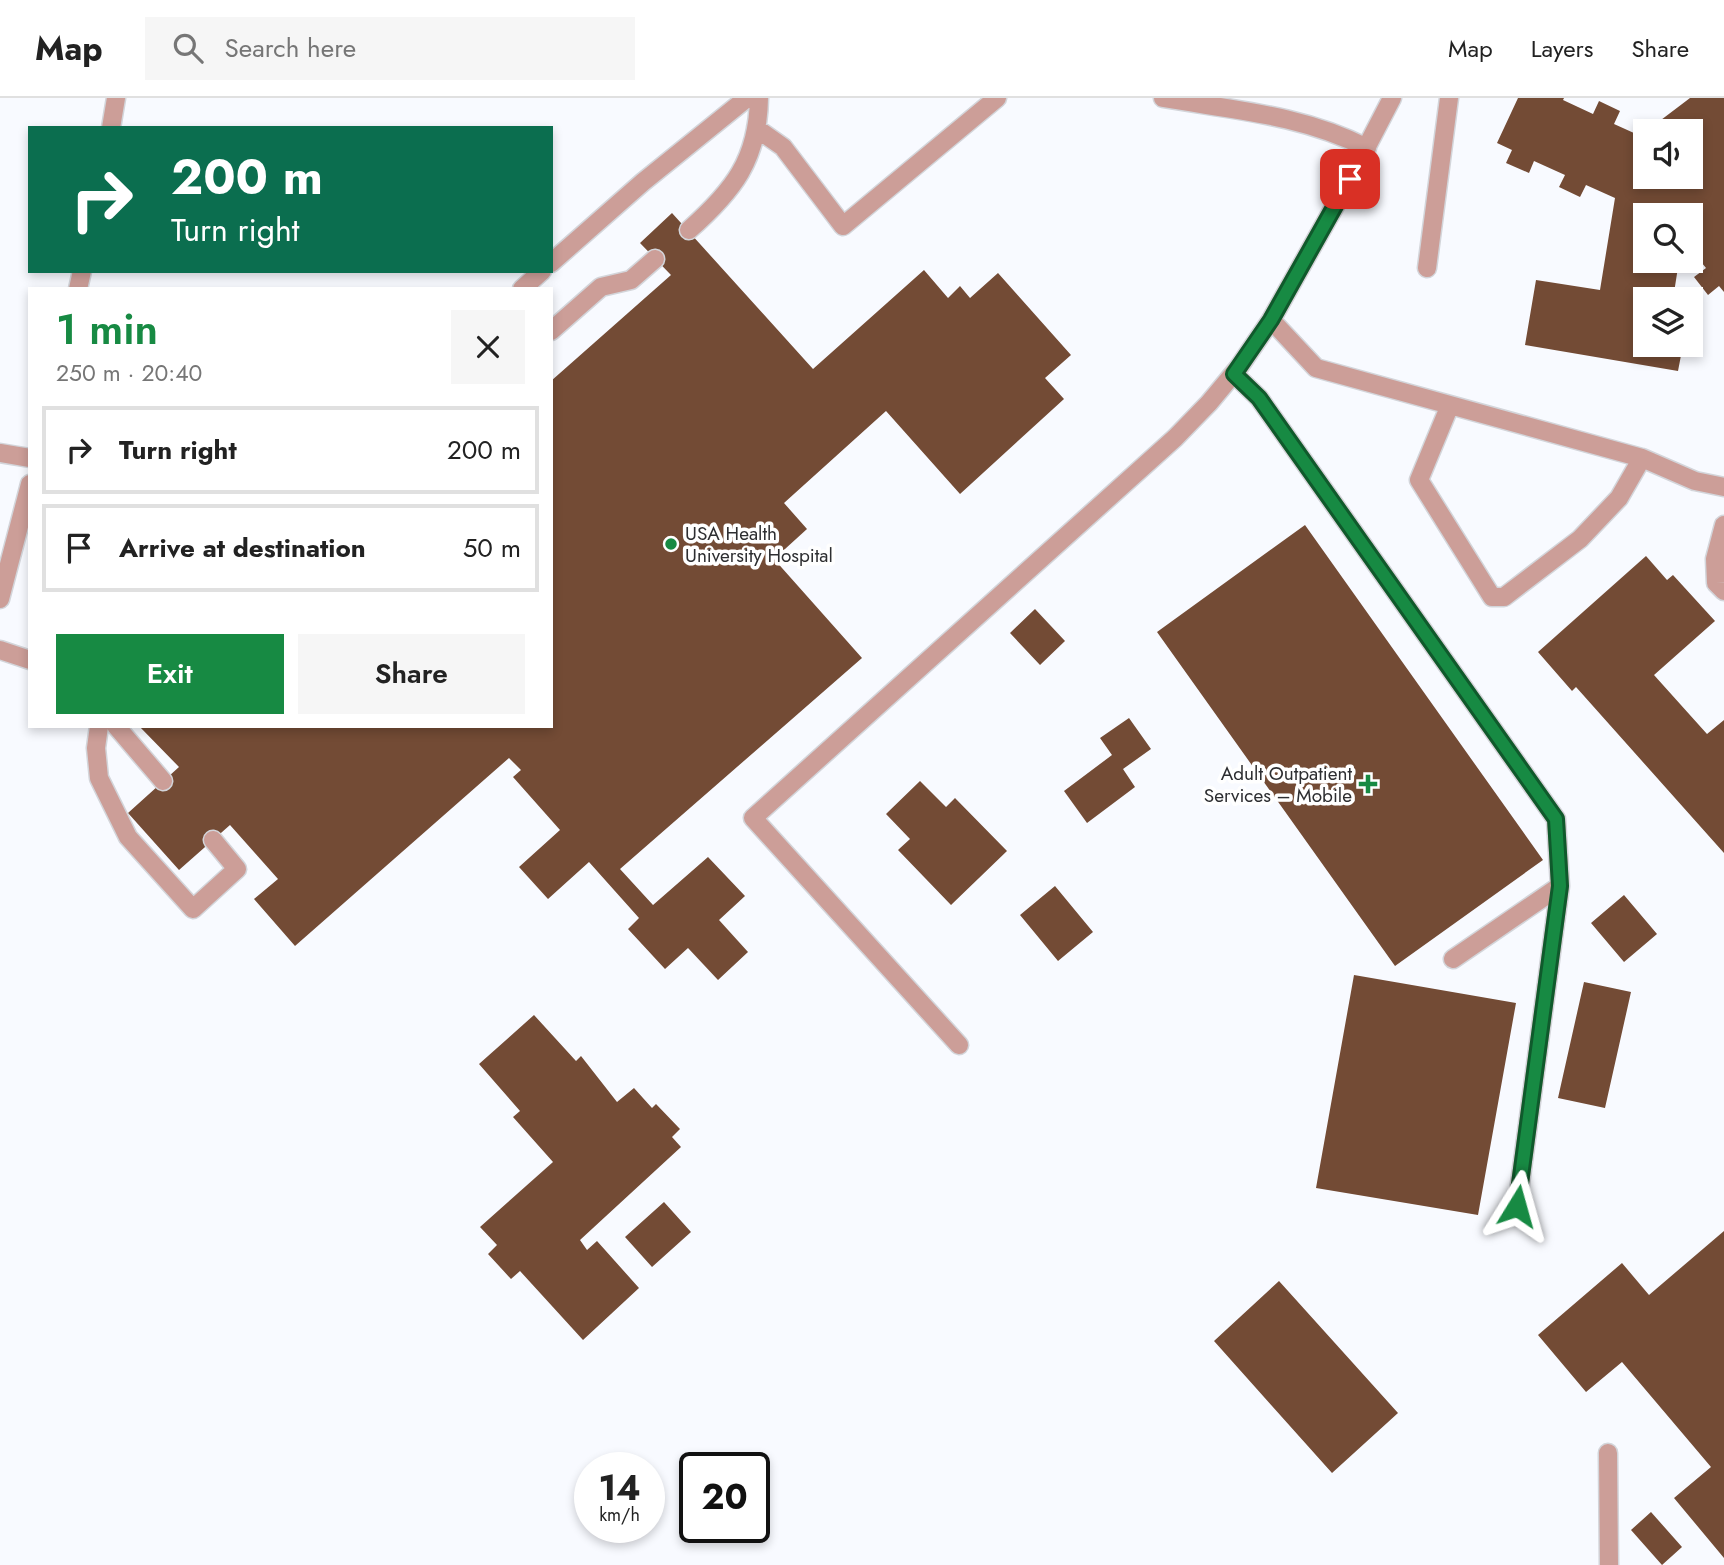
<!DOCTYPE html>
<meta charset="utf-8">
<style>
body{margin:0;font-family:Jost,sans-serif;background:#f6f6f6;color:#222;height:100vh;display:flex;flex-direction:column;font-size:26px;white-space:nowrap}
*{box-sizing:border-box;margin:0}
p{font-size:23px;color:#767676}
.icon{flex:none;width:38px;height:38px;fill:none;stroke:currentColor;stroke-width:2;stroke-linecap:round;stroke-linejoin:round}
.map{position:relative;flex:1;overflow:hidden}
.side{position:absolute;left:28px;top:189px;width:525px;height:441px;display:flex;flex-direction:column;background:#fff;border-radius:0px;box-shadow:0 4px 10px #0003}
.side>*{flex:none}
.banner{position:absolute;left:28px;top:28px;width:525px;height:147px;border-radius:0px;box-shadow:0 4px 10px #0003;background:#0b6e4f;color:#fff;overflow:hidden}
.fabs{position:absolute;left:1633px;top:21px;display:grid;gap:14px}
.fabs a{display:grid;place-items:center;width:70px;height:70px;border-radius:0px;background:#fff;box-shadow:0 4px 10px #0003;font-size:35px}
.speed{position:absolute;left:574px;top:1354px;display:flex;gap:14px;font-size:35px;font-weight:700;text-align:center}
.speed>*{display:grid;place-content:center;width:91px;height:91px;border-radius:50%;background:#fff;box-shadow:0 4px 10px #0003;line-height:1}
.speed small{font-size:18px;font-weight:400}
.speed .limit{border:4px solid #111;border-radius:10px;background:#fff;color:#111}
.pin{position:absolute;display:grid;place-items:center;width:60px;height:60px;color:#fff;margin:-30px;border-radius:14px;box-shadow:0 4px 10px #0006}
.me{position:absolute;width:77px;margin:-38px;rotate:8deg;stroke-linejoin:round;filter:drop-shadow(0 0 5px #0008)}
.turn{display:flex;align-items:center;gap:24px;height:147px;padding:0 28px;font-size:32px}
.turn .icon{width:91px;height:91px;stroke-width:2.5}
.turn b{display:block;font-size:49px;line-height:60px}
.round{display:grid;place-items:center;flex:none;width:74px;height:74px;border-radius:0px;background:#f6f6f6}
.summary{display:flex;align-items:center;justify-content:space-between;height:119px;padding:0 28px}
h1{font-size:42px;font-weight:600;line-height:52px;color:#178a43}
.primary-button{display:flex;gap:14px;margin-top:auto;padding:14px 28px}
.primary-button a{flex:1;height:80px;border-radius:0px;background:#178a43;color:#fff;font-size:28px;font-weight:600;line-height:80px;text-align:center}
.primary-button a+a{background:#f6f6f6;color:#222}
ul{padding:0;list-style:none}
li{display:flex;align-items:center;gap:21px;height:88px;margin:0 14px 10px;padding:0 14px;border:4px solid #e0e0e0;border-radius:0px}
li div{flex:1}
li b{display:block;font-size:26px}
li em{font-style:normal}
header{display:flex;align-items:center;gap:42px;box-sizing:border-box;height:98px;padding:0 35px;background:#fff;border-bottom:2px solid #e0e0e0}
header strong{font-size:33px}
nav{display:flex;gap:38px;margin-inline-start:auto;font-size:24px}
.search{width:490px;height:63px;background:#f6f6f6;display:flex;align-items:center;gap:18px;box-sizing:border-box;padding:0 24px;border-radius:0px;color:#767676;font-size:26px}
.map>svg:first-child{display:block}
</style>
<header>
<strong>Map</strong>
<div class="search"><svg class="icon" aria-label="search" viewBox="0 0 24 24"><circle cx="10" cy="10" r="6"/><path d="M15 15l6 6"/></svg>Search here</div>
<nav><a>Map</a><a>Layers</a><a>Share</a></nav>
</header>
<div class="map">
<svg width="1724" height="1467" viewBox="0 0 1724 1467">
<rect width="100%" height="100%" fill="#f8faff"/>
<!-- building -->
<path fill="#734b35" d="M 1518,0 L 1564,0 L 1563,2 L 1593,16 L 1599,3 L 1620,13 L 1614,26 L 1645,40 L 1645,79 L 1690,79 L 1690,33 L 1663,33 L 1657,25 L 1690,0 L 1724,0 L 1724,194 L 1719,188 L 1708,197 L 1694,179 L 1706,170 L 1697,159 L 1701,157 L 1690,143 L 1690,117 L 1645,117 L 1645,163 L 1679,163 L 1673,201 L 1645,201 L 1645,247 L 1683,247 L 1678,273 L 1525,247 L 1536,182 L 1600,192 L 1615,100 L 1586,87 L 1580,99 L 1559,89 L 1565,77 L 1534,63 L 1529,75 L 1506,65 L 1512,52 L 1497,45 Z
M 672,115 L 813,271 L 924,172 L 948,200 L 960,188 L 970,200 L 998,175 L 1071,257 L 1045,280 L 1064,301 L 960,396 L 886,313 L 784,405 L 807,431 L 774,461 L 862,560 L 620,771 L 653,807 L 708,759 L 745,798 L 719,822 L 748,854 L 718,882 L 688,850 L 665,871 L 628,831 L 639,820 L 589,764 L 548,801 L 519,769 L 560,732 L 513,679 L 521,672 L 509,660 L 295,848 L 254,801 L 278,781 L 230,727 L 179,772 L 128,715 L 179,669 L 139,628 L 551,628 L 551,283 L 671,177 L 640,145 Z
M 1305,427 L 1543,762 L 1395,868 L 1157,534 Z
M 1646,458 L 1667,482 L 1673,477 L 1715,523 L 1654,577 L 1707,636 L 1724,622 L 1724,755 L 1576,589 L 1572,593 L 1538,554 Z
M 1035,511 L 1065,543 L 1040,567 L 1010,535 Z
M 1129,620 L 1151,651 L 1123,671 L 1135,689 L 1087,725 L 1064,693 L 1112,657 L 1100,640 Z
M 920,683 L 946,709 L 955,700 L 1007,753 L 951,807 L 898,752 L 910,741 L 886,716 Z
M 1055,788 L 1093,834 L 1058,863 L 1020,817 Z
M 1624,797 L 1657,836 L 1624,864 L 1591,825 Z
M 1354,877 L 1516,905 L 1478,1117 L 1316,1090 Z
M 1584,884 L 1631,894 L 1605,1010 L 1558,1000 Z
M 534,917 L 576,963 L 581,958 L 617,1004 L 634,990 L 652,1010 L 656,1006 L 680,1031 L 672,1039 L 681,1049 L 580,1142 L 587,1152 L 597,1143 L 639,1190 L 583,1242 L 520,1173 L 511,1181 L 488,1156 L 497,1147 L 480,1129 L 553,1064 L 513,1019 L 520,1013 L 479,966 Z
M 664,1104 L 691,1134 L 652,1169 L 625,1139 Z
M 1724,1133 L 1724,1460 L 1674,1400 L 1711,1369 L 1622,1264 L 1586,1294 L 1538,1237 L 1622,1165 L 1649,1197 Z
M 1279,1183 L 1398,1315 L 1332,1375 L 1214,1243 Z
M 1651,1414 L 1682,1449 L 1662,1467 L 1631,1432 Z"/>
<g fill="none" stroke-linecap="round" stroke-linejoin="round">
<!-- service casing -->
<g stroke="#d3d5da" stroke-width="21">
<path id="service" d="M 1163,0 C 1233,12 1303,17 1367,50
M 756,30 L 783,49 L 843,128 L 997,0
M 689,132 C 733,93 758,62 759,0
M 551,165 L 643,84 L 747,0
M 1427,170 L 1449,0
M 522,191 L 542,173
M 1271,222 L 1316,270 L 1642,360 L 1695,383 L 1724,389
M 551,233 L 601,189 L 631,182 L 655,161
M 1234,276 L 1259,300 L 1556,721 L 1560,788 L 1453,861
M 1450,307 L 1419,382 L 1492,499 L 1504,499 L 1580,441 L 1619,400 L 1642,360
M 0,355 L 30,360
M 1724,427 L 1715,461 L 1716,485 L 1724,493
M 0,552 L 30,562
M 99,628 L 96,650 L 99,680 L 128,739 L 193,811 L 237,771 L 213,742
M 116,628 L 163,683
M 959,947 L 753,720 L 1175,340 L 1209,305 L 1239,269 L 1271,222 L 1350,81 L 1392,0
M 1517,1108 L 1560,788"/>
</g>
<!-- minor casing -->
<g stroke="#d3d5da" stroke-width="21">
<path id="minor" d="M 1608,1355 L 1609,1467"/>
</g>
<!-- tertiary casing -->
<g stroke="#d3d5da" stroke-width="21">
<path id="tertiary" d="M 111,30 L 116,0
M 78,191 L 82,173
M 0,501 L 30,386"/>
</g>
<!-- service -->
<use href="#service" stroke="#cc9e98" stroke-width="18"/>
<!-- minor -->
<use href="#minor" stroke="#cc9e98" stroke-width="18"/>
<!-- tertiary -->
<use href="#tertiary" stroke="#cc9e98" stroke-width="18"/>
</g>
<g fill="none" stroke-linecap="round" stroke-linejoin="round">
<!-- route casing -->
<g stroke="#0f5a2c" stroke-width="18">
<path id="route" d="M 1350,81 L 1271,222 L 1234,276 L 1259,300 L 1556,721 L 1560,788 L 1517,1108"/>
</g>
<!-- route -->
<use href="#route" stroke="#178a43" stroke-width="12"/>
</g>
<!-- markers -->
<g fill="#178a43" stroke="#fff" stroke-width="2.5">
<circle cx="671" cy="446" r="7"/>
<path d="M1364.5 675.5h7v7h7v7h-7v7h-7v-7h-7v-7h7z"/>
</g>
<g text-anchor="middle" stroke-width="7" stroke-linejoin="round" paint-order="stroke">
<!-- poi labels -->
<g font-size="19" fill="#2d2e31" stroke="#fff" text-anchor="start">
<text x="685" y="442">USA Health<tspan x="685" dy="22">University Hospital</tspan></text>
<text x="1352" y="682" text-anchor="end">Adult Outpatient<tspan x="1352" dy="22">Services – Mobile</tspan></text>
</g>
</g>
</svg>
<div class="fabs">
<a><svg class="icon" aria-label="sound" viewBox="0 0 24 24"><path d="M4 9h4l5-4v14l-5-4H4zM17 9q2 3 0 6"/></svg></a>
<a><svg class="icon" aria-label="search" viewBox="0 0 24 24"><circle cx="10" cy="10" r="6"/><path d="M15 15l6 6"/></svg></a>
<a><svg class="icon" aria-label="layers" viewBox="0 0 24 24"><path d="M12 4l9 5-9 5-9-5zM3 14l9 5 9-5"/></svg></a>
</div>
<div class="speed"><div>14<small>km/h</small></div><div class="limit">20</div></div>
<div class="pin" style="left:1350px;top:81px;background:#d93025"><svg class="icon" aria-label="arrive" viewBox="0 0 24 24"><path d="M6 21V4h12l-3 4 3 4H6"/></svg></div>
<svg class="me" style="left:1517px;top:1108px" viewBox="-20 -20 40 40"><path d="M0-17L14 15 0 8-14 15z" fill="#178a43" stroke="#fff" stroke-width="4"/></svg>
<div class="banner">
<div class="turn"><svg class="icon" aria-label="right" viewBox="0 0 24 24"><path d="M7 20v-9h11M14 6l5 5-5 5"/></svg><div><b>200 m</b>Turn right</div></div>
</div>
<section class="side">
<div class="summary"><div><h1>1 min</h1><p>250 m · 20:40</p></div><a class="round"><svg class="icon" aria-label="close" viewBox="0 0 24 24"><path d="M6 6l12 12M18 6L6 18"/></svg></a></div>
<ul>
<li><svg class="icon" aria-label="right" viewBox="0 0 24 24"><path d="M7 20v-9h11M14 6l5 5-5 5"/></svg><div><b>Turn right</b></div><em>200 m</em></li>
<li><svg class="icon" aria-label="arrive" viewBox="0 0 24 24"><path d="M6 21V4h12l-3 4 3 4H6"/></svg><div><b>Arrive at destination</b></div><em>50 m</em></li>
</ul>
<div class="primary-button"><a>Exit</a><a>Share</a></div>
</section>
</div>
